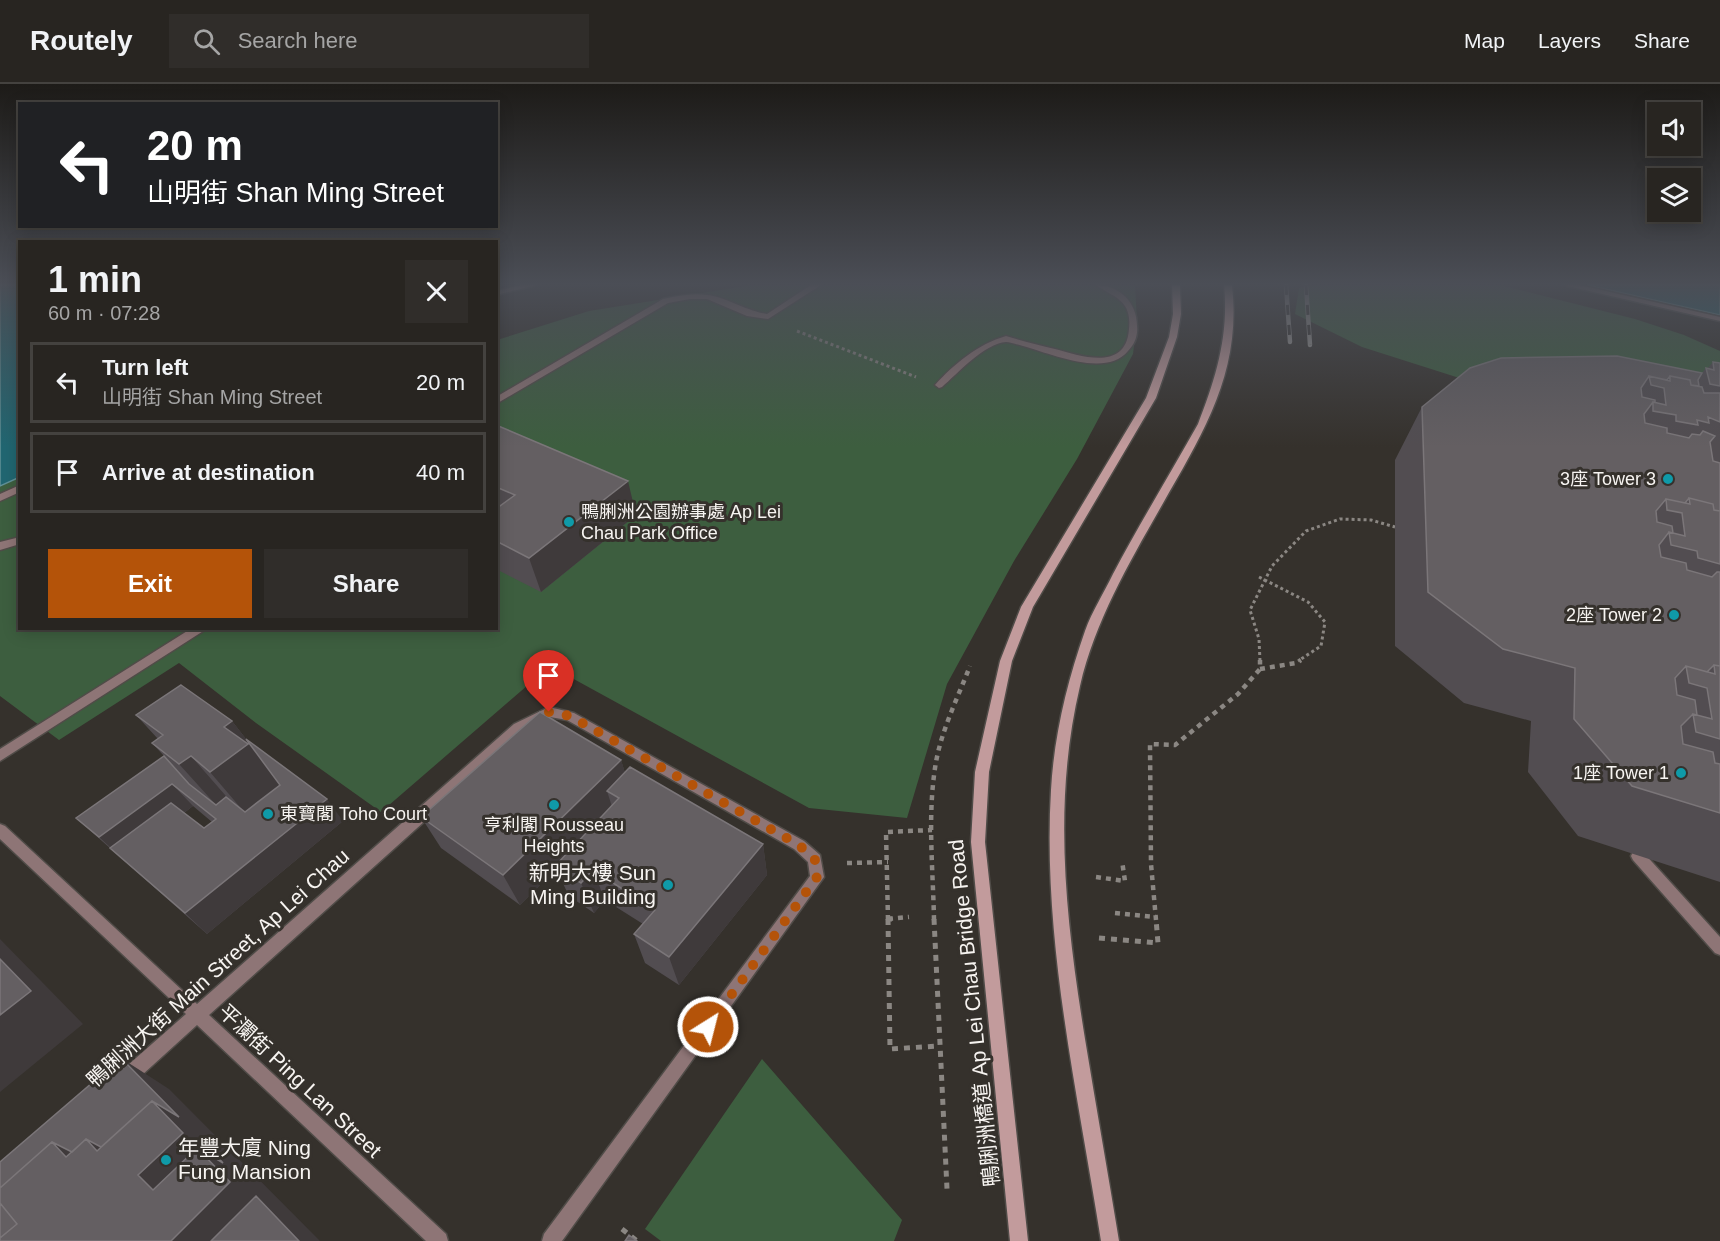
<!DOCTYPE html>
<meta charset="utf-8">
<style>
body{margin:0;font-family:Helvetica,"Noto Sans TC",sans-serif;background:#302d2a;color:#f1f3f6;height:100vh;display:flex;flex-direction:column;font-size:22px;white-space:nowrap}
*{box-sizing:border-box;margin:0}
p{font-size:20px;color:#a5a5a5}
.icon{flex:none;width:33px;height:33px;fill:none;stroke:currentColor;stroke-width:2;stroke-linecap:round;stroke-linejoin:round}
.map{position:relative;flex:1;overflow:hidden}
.panel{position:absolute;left:18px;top:156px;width:480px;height:390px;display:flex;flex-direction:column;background:#282521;border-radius:0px;box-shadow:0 3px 15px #0003,0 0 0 2px #44423f}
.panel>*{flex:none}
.banner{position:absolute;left:18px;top:18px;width:480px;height:126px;border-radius:0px;box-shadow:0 3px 15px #0003,0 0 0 2px #44423f;background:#202124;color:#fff;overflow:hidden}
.controls{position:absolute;left:1647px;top:18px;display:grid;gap:12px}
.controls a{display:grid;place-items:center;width:54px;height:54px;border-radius:0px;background:#282521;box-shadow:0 3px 15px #0003,0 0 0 2px #44423f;font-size:30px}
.pin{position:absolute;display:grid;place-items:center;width:51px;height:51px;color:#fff;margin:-62px -26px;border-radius:50% 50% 50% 0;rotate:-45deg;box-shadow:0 0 6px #0007}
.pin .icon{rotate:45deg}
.me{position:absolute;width:66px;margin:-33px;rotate:36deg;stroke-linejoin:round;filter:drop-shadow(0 0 4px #0008)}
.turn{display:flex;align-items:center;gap:21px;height:126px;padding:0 30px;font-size:27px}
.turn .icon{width:78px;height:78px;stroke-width:2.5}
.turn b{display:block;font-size:42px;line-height:51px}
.round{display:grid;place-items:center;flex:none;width:63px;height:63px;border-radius:0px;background:#302d2a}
.summary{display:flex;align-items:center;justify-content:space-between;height:102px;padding:0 30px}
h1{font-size:36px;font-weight:700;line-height:45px}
.cta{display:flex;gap:12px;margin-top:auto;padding:12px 30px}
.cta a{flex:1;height:69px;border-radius:0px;background:#b45309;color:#fff;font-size:24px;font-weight:700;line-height:69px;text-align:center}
.cta a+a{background:#302d2a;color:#f1f3f6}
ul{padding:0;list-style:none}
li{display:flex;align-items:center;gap:18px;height:81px;margin:0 12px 9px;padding:0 18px;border:3px solid #44423f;border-radius:0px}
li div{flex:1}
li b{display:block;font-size:22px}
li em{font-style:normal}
header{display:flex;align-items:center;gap:36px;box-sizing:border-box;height:84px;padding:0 30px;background:#282521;border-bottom:2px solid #44423f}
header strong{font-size:28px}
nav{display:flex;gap:33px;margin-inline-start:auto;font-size:21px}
.search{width:420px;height:54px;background:#302d2a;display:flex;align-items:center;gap:15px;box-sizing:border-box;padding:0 21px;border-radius:0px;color:#a5a5a5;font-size:22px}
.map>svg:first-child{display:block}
</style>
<header>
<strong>Routely</strong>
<div class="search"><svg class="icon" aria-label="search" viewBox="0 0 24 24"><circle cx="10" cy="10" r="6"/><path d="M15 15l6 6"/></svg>Search here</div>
<nav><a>Map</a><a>Layers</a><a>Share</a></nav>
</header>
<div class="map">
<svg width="1720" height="1157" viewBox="0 0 1720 1157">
<rect width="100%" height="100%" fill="#35312c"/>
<!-- green -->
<path fill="#3d5e3f" d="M 752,201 L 1135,201 L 1137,237 L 1133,270 L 1077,375 L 1014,477 L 947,600 L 907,734 L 809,724 L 550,582 L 381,728 L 256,639 L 179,579 L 59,656 L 0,612 L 0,402 L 19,393 L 20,544 L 496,544 L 497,256 L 589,227 Z
M 1317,201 L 1500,201 L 1635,235 L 1684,251 L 1720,267 L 1720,351 L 1547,322 L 1362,263 L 1295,230 L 1299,204 Z
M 762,975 L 902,1136 L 894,1157 L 661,1157 L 645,1145 Z"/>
<!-- water -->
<path fill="#216671" stroke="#619197" stroke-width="1.5" d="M 0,201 L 19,201 L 20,393 L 0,402 Z
M 1587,201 L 1720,201 L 1720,231 Z"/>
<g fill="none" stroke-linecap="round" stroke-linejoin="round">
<!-- lane casing -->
<g stroke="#504c48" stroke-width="3">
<path id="lane" d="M 1638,766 L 1643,768 L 1720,853 L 1720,871 L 1715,869 L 1633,776 L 1631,772 L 1633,768 Z"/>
</g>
<!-- street casing -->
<g stroke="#504c48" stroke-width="3">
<path id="street" d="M 521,201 L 537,201 L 496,211 L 496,207 Z
M 811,201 L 821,201 L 768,235 L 747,232 L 707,215 L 690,215 L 668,219 L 496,320 L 496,313 L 663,215 C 677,212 692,209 707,211 C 724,212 746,227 767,230 Z
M 1096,201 C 1119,201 1137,218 1137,242 C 1138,251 1135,260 1128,267 C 1106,294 1052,270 1023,262 C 1018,261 1011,258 1006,258 C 985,259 957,290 942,303 L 939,304 L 935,301 C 954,280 978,260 1006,252 C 1022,257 1039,261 1055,265 C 1081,272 1126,288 1129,245 C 1132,216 1115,214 1096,201 Z
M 1563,201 L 1579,201 L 1720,233 L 1720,237 Z
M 20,401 L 20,408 L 0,417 L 0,410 Z
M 20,453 L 20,460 L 0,466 L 0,458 Z
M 192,544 L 208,544 L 0,677 L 0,665 Z
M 549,623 L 574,629 L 804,757 L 820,771 L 824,793 L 562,1157 L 542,1157 L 544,1150 L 810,792 L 808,778 L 794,765 L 567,636 L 550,633 L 524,648 L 209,931 L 446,1150 L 448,1157 L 426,1157 L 197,941 L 131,1001 L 125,1003 L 119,1001 L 117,995 L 119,989 L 186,930 L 0,755 L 0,740 L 5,742 L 197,920 L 514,640 Z"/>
</g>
<!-- secondary casing -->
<g stroke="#504c48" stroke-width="3">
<path id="secondary" d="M 1172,201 L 1180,201 L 1181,230 L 1177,253 L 1156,314 L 1033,523 L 1012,577 L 989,688 L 985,758 L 1028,1157 L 1010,1157 L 971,758 L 975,688 L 1000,577 L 1021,523 L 1146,314 L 1169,253 L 1173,230 Z
M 1224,201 L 1232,201 C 1242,288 1203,349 1162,421 C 1129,479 1095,537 1080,602 C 1052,720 1066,837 1085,955 C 1096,1022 1108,1090 1119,1157 L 1101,1157 C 1078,1010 1042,855 1051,706 C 1054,652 1067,598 1085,547 C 1092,527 1104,509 1113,490 C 1140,439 1170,390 1198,340 C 1216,294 1229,251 1224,201 Z"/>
</g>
<!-- path-far2 -->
<path stroke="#8b8783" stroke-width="3" stroke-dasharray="3 3" stroke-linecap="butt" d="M 797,247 L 916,293
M 1259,493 L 1308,518 L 1325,538 L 1321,562 L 1298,577
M 1260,577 L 1259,555 L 1250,526 L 1272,482 L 1306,447 L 1340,435 L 1371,436 L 1395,443"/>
<!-- path-far1 -->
<path stroke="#8b8783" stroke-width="4.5" stroke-dasharray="5 5" stroke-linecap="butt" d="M 1260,585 L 1296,579 L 1301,576
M 847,779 L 888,778
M 1096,793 L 1125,797 L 1122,777
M 1115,829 L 1156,833
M 888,835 L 909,833
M 888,836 L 886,748 L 932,746
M 934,836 C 933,784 927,729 936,678 C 942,645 958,613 970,582
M 1156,836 L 1151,780 L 1150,660 L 1175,661 L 1238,610 L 1260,585 L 1260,576"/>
<!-- path -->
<path stroke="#8b8783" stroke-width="5" stroke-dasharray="6 6" stroke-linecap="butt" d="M 888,835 L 890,965 L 938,962
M 888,835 L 892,835
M 934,835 L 947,1105
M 1099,854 L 1158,859 L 1156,835
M 622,1145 L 637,1157"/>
<!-- lane -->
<use href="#lane" fill="#8e7576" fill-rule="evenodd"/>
<!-- street -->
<use href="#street" fill="#8e7576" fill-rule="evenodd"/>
<!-- secondary -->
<use href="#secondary" fill="#c29b9c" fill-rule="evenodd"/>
<!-- rail casing -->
<g stroke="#9d9a96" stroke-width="4.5">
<path id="rail" d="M 1286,201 L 1290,258
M 1306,201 L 1310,261"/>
</g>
<!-- rail -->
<use href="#rail" stroke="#35312c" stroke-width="3" stroke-dasharray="10" stroke-linecap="butt"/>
</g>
<!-- wall -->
<path fill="#524d51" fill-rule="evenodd" d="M 1713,278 L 1720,279 L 1720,798 L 1578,752 L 1528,688 L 1531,637 L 1464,619 L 1395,562 L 1395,376 L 1422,323 L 1470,284 L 1702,289 L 1706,284 L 1708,284 Z
M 496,341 L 636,431 L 541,508 L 496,485 Z
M 136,631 L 232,637 L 246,655 L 343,737 L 207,850 L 76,734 L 164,672 L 152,659 L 158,655 ZM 193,722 L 212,738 L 204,744 L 184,729 Z
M 621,676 L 625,689 L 763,760 L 767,791 L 679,901 L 645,879 L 634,850 L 643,840 L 605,816 L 594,829 L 569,812 L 556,785 L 520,821 L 441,764 L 421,733 Z"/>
<!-- shaded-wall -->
<path fill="#3f3a3b" d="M 628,397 L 636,431 L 541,508 L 529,474 Z
M 232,637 L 282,701 L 264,751 L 210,688 L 224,643 Z
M 191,672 L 246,735 L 236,743 L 179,680 Z
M 621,676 L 631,708 L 619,714 L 607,707 L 613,726 L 555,782 L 556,785 L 520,821 L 503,791 Z
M 172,700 L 193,722 L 123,775 L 99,753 Z
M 327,715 L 343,737 L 207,850 L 185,829 Z
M 763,760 L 767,791 L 679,901 L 669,873 Z
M 593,786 L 605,816 L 594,829 L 581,799 Z
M 0,855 L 83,940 L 0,1008 Z
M 121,974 L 169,1005 L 320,1157 L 171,1157 L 66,1073 L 52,1058 L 97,1067 L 86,1055 L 152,1017 Z"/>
<!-- building -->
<path fill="#645f62" stroke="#7b7679" stroke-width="1.5" d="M 1617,272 L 1702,289 L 1698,296 L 1699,302 L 1691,301 L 1690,296 L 1670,292 L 1667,296 L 1649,292 L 1641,304 L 1642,313 L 1655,316 L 1655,318 L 1653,318 L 1644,330 L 1645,339 L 1667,344 L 1667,349 L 1689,354 L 1692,350 L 1700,351 L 1703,347 L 1715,352 L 1710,358 L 1713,377 L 1720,379 L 1720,427 L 1714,426 L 1713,420 L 1689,414 L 1685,419 L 1666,415 L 1656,427 L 1657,438 L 1672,442 L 1673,449 L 1669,448 L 1659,461 L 1661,473 L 1686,479 L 1687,486 L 1712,493 L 1717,488 L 1720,488 L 1720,582 L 1714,581 L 1707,588 L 1686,582 L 1675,594 L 1677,611 L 1695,616 L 1697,631 L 1693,630 L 1681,642 L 1683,660 L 1713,668 L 1715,679 L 1720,680 L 1720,729 L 1632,702 L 1574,635 L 1575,584 L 1503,565 L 1428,508 L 1422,323 L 1470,284 L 1501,274 Z
M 1713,278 L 1720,279 L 1720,302 L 1710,300 L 1706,284 L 1714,286 Z
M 1649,292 L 1670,297 L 1670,292 L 1690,296 L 1691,301 L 1702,303 L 1704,309 L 1720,309 L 1720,338 L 1708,333 L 1709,339 L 1697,336 L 1698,341 L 1676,337 L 1676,331 L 1653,327 L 1653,318 L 1666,321 L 1664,304 L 1651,301 Z
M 496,341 L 628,397 L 529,474 L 496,457 L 496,425 L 515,411 L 496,403 Z
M 1689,414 L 1713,420 L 1714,426 L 1720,427 L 1720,480 L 1698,474 L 1697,467 L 1671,461 L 1669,448 L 1685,452 L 1682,429 L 1667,426 L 1666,415 L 1690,420 Z
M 1714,581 L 1720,582 L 1720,655 L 1696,648 L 1693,630 L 1712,635 L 1707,604 L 1689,599 L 1686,582 L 1715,590 Z
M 181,601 L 232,637 L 224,643 L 248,660 L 210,688 L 191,672 L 179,680 L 152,659 L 163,651 L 136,631 Z
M 540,628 L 621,676 L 503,791 L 421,733 Z
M 246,655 L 327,715 L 185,829 L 110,764 L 171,719 L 204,744 L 216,735 L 172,700 L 99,753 L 76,734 L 164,672 L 189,700 L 216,721 L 226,713 L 245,728 L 280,701 Z
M 630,683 L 763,760 L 669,873 L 634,850 L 655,826 L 593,786 L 581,799 L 555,782 L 619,714 L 607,707 Z
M 0,875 L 31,907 L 0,931 Z
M 121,974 L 179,1033 L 152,1017 L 101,1063 L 86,1055 L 72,1068 L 52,1058 L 0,1104 L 0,1078 Z
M 152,1017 L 183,1049 L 138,1091 L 153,1106 L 197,1064 L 230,1098 L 171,1157 L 0,1157 L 0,1154 L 17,1140 L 0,1119 L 0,1104 L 52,1058 L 66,1073 L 86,1055 L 97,1067 Z
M 210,1064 L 223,1079 L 205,1068 Z
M 256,1112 L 299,1157 L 211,1157 Z
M 0,1119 L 17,1140 L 0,1154 Z
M 629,1151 L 637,1157 L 625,1157 Z"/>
<!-- sky -->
<linearGradient id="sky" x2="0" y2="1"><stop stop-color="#1d1b18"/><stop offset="0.55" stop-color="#4b4e56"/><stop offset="1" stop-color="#4b4e56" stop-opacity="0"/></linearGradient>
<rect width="1720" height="363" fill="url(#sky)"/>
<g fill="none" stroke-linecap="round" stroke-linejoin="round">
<!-- route -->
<path stroke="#b45309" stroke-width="10" stroke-dasharray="0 18" d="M 549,628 L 570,632 L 799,761 L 815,776 L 817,793 L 708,943"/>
</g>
<!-- markers -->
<g fill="#0f9aa8" stroke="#35312c" stroke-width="2">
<circle cx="1668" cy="395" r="6"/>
<circle cx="569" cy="438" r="6"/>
<circle cx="1674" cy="531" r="6"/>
<circle cx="1681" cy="689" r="6"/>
<circle cx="554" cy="721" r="6"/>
<circle cx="268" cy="730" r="6"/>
<circle cx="668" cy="801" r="6"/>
<circle cx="166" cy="1076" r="6"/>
</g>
<g text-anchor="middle" stroke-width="6" stroke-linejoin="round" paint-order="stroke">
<!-- poi labels -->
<g font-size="18" fill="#f7f4f1" stroke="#35312c" text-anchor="end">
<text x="1656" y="401">3座 Tower 3</text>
<text x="581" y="434" text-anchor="start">鴨脷洲公園辦事處 Ap Lei<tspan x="581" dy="21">Chau Park Office</tspan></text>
<text x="1662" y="537">2座 Tower 2</text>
<text x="1669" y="695">1座 Tower 1</text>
<text x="280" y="736" text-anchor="start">東寶閣 Toho Court</text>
<text x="554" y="747" text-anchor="middle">亨利閣 Rousseau<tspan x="554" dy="21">Heights</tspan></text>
</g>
<!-- near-poi labels -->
<g font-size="21" fill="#f7f4f1" stroke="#35312c" text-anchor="end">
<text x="656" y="796">新明大樓 Sun<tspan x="656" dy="24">Ming Building</tspan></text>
<text x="178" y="1071" text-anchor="start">年豐大廈 Ning<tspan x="178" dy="24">Fung Mansion</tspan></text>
</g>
<!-- near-street labels -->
<g font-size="21" fill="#f7f4f1" stroke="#35312c">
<text transform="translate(218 884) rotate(-42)" y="7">鴨脷洲大街 Main Street, Ap Lei Chau</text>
<text transform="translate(974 929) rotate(-96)" y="7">鴨脷洲橋道 Ap Lei Chau Bridge Road</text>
<text transform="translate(300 997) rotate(43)" y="7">平瀾街 Ping Lan Street</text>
</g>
</g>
</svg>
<div class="controls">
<a><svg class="icon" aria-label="sound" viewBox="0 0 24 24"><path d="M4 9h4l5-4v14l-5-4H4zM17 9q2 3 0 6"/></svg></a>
<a><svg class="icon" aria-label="layers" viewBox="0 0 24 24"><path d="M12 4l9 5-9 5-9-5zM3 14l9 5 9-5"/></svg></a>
</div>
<div class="pin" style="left:549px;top:628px;background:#d93025"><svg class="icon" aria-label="arrive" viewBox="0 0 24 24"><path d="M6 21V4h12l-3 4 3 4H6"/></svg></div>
<svg class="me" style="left:708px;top:943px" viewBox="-20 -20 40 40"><circle r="17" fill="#b45309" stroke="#fff" stroke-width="3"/><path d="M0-11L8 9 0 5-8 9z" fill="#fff"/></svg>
<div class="banner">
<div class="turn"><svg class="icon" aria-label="left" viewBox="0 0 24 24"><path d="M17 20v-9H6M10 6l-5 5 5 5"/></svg><div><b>20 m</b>山明街 Shan Ming Street</div></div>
</div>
<section class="panel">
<div class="summary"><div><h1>1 min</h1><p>60 m · 07:28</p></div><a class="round"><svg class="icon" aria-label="close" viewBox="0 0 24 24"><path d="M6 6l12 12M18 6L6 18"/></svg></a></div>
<ul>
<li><svg class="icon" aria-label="left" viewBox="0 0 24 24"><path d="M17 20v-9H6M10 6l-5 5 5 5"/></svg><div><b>Turn left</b><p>山明街 Shan Ming Street</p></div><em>20 m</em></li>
<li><svg class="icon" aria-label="arrive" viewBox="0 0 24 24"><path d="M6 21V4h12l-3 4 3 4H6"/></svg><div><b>Arrive at destination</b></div><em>40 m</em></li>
</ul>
<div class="cta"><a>Exit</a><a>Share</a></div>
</section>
</div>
